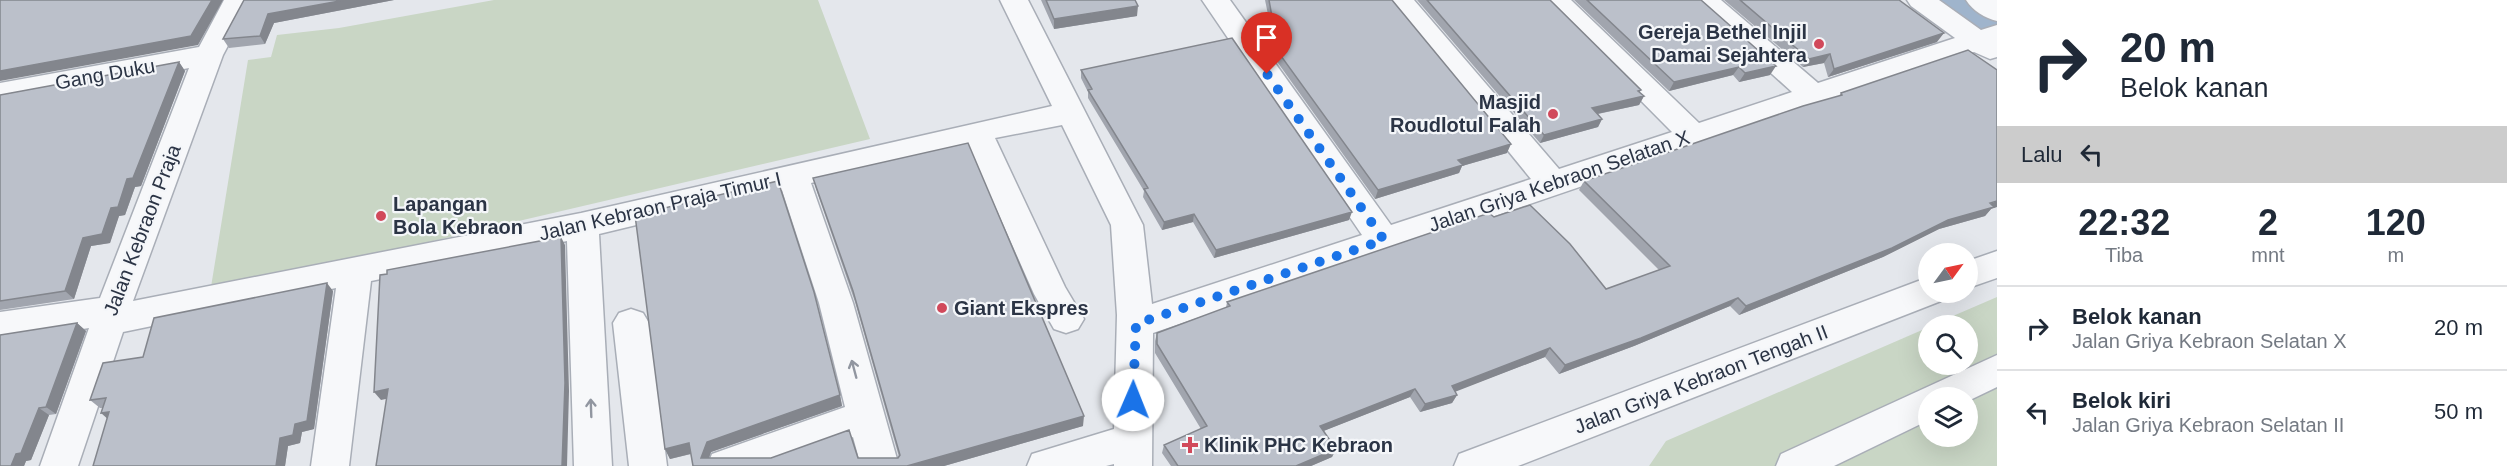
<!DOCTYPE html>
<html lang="id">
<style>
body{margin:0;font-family:Helvetica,sans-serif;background:#f2f2f3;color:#1f2937;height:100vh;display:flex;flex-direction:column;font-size:22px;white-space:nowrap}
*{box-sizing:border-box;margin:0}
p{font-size:20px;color:#747a83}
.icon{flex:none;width:33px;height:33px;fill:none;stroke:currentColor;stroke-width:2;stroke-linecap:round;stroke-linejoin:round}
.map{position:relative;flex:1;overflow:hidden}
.side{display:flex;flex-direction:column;background:#fff;width:510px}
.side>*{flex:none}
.top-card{background:#fff;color:#1f2937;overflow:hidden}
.needle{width:39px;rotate:57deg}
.fabs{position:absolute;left:1918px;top:243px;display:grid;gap:12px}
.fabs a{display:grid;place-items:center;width:60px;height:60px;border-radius:50%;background:#fff;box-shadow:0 6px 24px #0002;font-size:30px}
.pin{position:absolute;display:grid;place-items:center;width:51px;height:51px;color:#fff;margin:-62px -26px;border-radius:50% 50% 50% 0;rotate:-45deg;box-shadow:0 0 6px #0007}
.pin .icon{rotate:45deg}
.me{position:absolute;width:66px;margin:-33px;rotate:1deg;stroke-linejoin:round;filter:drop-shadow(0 0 4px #0008)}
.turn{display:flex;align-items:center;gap:21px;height:126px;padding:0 24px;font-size:27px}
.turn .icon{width:78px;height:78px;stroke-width:2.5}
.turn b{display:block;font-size:42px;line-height:51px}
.then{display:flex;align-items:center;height:57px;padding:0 24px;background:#0003;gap:12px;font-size:22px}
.eta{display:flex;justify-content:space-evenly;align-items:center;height:102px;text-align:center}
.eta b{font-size:36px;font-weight:600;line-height:42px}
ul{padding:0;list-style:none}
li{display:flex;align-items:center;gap:18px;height:84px;padding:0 24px;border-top:2px solid #e0e1e3}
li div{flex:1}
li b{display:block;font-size:22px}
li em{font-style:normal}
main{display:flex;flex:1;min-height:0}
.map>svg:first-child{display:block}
</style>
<main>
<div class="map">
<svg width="1997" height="466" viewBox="0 0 1997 466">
<rect width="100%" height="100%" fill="#e4e7ec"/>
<!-- green -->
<path fill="#c9d6c5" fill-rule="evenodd" d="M 494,0 L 818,0 L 870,139 L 210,293 L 248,60 L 271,57 L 277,35 L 339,28 Z
M 1997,297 L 1997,466 L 1649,466 L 1666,441 L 1929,327 L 1929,364 L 1968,364 L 1968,326 L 1932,325 ZM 1929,398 L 1968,398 L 1968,436 L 1929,436 Z"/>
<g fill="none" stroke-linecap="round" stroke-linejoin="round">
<!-- river -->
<path fill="#9fb4cc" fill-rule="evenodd" d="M 1934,0 L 1995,0 L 1997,2 L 1997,44 C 1972,38 1948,22 1934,0 Z"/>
<!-- minor casing -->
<g stroke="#a9aeb7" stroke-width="3">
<path id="minor" d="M 224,0 L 252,0 L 223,55 L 133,301 L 581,213 L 1052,106 L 1000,0 L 1028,0 L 1143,225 L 1152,304 L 1362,235 L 1202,0 L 1230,0 L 1391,225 L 1531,179 L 1385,0 L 1414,0 L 1559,169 L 1672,132 L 1541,0 L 1571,0 L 1699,123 L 1792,92 L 1690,0 L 1721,0 L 1818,83 L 1955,38 L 1911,6 L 1907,0 L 1939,0 L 1981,30 L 1997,25 L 1997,57 L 1990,59 L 1974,52 L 1153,333 L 1152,466 L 1114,466 L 1114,464 L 1106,466 L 1027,466 L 1032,454 L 1114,429 L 1117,315 L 1111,225 L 1062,125 L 995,138 L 1065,287 L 1084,319 L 1078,329 L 1066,333 L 1054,329 L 1034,294 L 968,145 L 811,183 L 853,303 L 899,466 L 861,466 L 853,437 L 774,466 L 707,466 L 712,454 L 845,407 L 819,303 L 782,190 L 599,234 L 612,466 L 574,466 L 567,241 L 371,281 L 349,466 L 311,466 L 336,288 L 123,332 L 78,466 L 40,466 L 89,328 L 0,342 L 0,312 L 100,298 L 189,68 L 0,103 L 0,83 L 199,47 Z
M 1966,0 L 1997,0 L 1997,21 C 1985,18 1973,11 1966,0 Z
M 1997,251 L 1997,278 L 1968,288 L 1968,261 Z
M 1929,277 L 1929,292 L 1945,292 L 1941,301 L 1518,466 L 1454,466 L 1459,454 Z
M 631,309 L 643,313 L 649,323 L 667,466 L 629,466 L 613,323 L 619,313 Z
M 1997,355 L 1997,387 L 1968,401 L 1968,398 L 1929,398 L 1929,420 L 1834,466 L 1776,466 L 1781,454 Z"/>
</g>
<!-- minor -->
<use href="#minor" fill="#f7f8fa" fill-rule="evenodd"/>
</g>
<!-- wall -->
<path fill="#a1a5ae" d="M 244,0 L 394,0 L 274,23 L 265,44 L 229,48 L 223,39 Z
M 1041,0 L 1135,0 L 1137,16 L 1054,29 Z
M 1265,0 L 1392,0 L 1507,153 L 1462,166 L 1459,173 L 1375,199 L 1261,39 L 1263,31 L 1271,29 Z
M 1417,0 L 1550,0 L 1641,90 L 1639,92 L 1644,96 L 1639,105 L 1598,114 L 1602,119 L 1598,127 L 1540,143 Z
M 1574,0 L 1701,0 L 1770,75 L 1739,82 L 1733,75 L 1669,91 Z
M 1724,0 L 1899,0 L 1937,42 L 1828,77 L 1824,63 L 1803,67 Z
M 179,62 L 185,71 L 141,186 L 135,187 L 125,215 L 119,216 L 110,243 L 91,246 L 74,299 L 0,310 L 0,95 Z
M 1081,70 L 1349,220 L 1214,258 L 1193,222 L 1162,230 L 1143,197 L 1144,191 L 1088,98 L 1088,92 L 1081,78 Z
M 1841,93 L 1991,209 L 1985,216 L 1939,229 L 1883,257 L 1739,315 L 1730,306 L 1634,346 L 1559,374 L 1545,357 L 1455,391 L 1457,395 L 1452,403 L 1420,412 L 1410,397 L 1323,431 L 1336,449 L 1332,457 L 1311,466 L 1171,466 L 1162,453 L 1164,445 L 1201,429 L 1155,353 L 1155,341 L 1157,333 L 1226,308 L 1227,302 L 1494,217 L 1606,289 L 1659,270 L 1579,190 L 1584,181 L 1839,96 Z
M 813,178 L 1083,426 L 944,466 L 693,466 L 691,454 L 670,459 L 665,449 L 840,395 L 842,406 L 711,452 L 709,458 L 898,458 L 899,457 L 855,302 L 816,189 Z
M 333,291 L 314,429 L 302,432 L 300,443 L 288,446 L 285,466 L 93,466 L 107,419 L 103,408 L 100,408 L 90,400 L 143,357 Z
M 77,323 L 86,331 L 56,414 L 49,415 L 31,460 L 26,461 L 24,466 L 0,466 Z"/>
<!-- shaded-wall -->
<path fill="#83868d" d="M 212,0 L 223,0 L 198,45 L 0,81 L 0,71 Z
M 345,0 L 394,0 L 274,23 L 265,44 L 260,36 L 268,14 Z
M 1138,6 L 1137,16 L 1054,29 L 1054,19 Z
M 1944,33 L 1937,42 L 1828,77 L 1834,69 Z
M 1830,54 L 1824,63 L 1803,67 L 1809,59 Z
M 179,62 L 185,71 L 141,186 L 135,187 L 125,215 L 119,216 L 110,243 L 91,246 L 74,299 L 65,291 L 83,238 L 111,208 L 127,179 Z
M 1776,66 L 1770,75 L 1739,82 L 1745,73 Z
M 1739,67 L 1733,75 L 1669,91 L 1674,82 Z
M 1641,90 L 1636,98 L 1644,96 L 1639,105 L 1587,116 L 1592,108 Z
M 1602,119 L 1598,127 L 1540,143 L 1544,135 Z
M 1511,144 L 1507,153 L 1462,166 L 1459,173 L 1375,199 L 1378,190 L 1458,160 Z
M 1997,201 L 1997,207 L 1991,209 L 1985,216 L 1939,229 L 1883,257 L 1739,315 L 1746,306 L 1948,220 Z
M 1352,212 L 1349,220 L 1214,258 L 1216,250 Z
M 1194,214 L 1193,222 L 1162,230 L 1164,222 Z
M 561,237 L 565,245 L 569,391 L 567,466 L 562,466 Z
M 327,283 L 333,291 L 314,429 L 302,432 L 300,443 L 288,446 L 285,466 L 276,466 L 280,438 L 295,424 Z
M 1738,298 L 1730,306 L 1634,346 L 1559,374 L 1565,365 Z
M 77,323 L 86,331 L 56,414 L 46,407 Z
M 1550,348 L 1545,357 L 1447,395 L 1452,386 Z
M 388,389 L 395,397 L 381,400 L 374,392 Z
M 1415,389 L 1410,397 L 1316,434 L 1320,426 Z
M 840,395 L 842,406 L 711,452 L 706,466 L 701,458 L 707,442 Z
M 1457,395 L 1452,403 L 1420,412 L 1425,404 Z
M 39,408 L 49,415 L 31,460 L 26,461 L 24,466 L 11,466 L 16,454 Z
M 109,412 L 110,421 L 101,413 Z
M 1084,416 L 1083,426 L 944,466 L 907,466 Z
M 689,443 L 694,453 L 670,459 L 665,449 Z
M 1336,449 L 1332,457 L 1311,466 L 1296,466 Z"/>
<!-- building -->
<path fill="#bbc0ca" stroke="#83868d" stroke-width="1.5" d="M 0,0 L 212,0 L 191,36 L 0,71 Z
M 244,0 L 345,0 L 268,14 L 260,36 L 223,39 Z
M 1046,0 L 1135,0 L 1138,6 L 1054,19 Z
M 1269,0 L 1392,0 L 1511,144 L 1458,160 L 1463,165 L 1378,190 L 1263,31 L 1274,28 Z
M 1427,0 L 1550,0 L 1641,90 L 1638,91 L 1644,96 L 1592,108 L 1602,119 L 1544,135 Z
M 1587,0 L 1701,0 L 1776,66 L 1745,73 L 1739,67 L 1674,82 Z
M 1740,0 L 1899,0 L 1944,33 L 1834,69 L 1830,54 L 1809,59 Z
M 1232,38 L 1352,212 L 1216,250 L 1194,214 L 1164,222 L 1144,189 L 1148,188 L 1088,90 L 1092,89 L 1081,70 Z
M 1968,50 L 1997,70 L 1997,201 L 1990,203 L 1994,207 L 1948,220 L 1892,248 L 1746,306 L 1738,298 L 1641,338 L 1565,365 L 1550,348 L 1452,386 L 1457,395 L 1425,404 L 1415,389 L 1320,426 L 1336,449 L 1296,466 L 1178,466 L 1164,445 L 1207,426 L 1157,344 L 1157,333 L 1230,306 L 1227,302 L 1489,213 L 1494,217 L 1530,205 L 1570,244 L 1606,289 L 1670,266 L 1584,181 L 1803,106 L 1842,95 L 1841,93 Z
M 179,62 L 133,178 L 127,179 L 118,207 L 111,208 L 102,234 L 83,238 L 65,291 L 0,301 L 0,95 Z
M 968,143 L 1084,416 L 907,466 L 693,466 L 689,443 L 665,449 L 635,215 L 778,181 L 814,292 L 840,395 L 707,442 L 701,458 L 771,458 L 849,430 L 858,458 L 898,458 L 900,455 L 853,291 L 813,178 Z
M 561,237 L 565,383 L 562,466 L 376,466 L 388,389 L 374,392 L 380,275 L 387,274 L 387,270 Z
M 327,283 L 307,421 L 295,424 L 293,435 L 280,438 L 276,466 L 93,466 L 109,412 L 101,413 L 106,398 L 90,400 L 103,363 L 143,357 L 154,318 Z
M 77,323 L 46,407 L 39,408 L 21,453 L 16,454 L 11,466 L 0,466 L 0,335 Z"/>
<!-- one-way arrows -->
<defs><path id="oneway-shaft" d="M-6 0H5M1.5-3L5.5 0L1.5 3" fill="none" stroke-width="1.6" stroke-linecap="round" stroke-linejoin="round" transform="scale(1.5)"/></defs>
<g stroke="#9196a0">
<use href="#oneway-shaft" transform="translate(854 369) rotate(-105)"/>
<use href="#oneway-shaft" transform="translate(591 408) rotate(-92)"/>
</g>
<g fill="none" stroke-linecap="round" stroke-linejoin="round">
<!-- route -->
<path stroke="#1a73e8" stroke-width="10" stroke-dasharray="0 18" d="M 1133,400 L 1136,324 L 1384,240 L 1267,74"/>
</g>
<!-- markers -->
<g fill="#d1495b" stroke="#f4f6f9" stroke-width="2">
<circle cx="1819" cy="44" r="6"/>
<circle cx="1553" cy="114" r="6"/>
<circle cx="381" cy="216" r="6"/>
<circle cx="942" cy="308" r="6"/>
<path d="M1187 436h6v6h6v6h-6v6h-6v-6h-6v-6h6z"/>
</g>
<g text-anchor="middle" stroke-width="4.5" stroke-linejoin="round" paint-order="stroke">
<!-- poi labels -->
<g font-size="20" font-weight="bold" fill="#2b3445" stroke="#f4f6f9" text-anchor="start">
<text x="1807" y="39" text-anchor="end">Gereja Bethel Injil<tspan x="1807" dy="23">Damai Sejahtera</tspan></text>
<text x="1541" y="109" text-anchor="end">Masjid<tspan x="1541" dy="23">Roudlotul Falah</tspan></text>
<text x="393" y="211">Lapangan<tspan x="393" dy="23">Bola Kebraon</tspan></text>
<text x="954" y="315">Giant Ekspres</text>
<text x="1204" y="452">Klinik PHC Kebraon</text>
</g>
<!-- street labels -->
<g font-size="20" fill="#2b3445" stroke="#f4f6f9">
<text transform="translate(105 74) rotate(-10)" y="7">Gang Duku</text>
<text transform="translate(1559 181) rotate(-19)" y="7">Jalan Griya Kebraon Selatan X</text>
<text transform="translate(660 206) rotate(-13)" y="7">Jalan Kebraon Praja Timur I</text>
<text transform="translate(142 230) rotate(-69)" y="7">Jalan Kebraon Praja</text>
<text transform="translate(1701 379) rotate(-21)" y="7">Jalan Griya Kebraon Tengah II</text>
</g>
</g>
</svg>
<div class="fabs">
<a><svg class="needle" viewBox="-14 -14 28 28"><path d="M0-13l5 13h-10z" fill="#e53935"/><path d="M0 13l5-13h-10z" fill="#747a83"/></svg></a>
<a><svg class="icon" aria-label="search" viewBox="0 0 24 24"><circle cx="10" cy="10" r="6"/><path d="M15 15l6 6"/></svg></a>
<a><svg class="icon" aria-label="layers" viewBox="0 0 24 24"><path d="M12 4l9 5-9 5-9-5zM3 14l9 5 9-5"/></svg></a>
</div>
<div class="pin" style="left:1267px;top:74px;background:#d93025"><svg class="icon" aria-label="arrive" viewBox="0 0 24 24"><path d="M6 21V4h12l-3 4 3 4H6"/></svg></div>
<svg class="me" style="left:1133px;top:400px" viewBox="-20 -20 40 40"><circle r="19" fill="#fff"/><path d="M0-13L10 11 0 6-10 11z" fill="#1a73e8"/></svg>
</div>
<section class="side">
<div class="top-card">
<div class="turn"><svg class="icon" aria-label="right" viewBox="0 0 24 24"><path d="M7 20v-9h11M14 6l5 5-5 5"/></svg><div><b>20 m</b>Belok kanan</div></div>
<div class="then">Lalu<svg class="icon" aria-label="left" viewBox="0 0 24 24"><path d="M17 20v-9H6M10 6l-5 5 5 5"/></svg></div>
</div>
<div class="eta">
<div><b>22:32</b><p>Tiba</p></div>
<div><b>2</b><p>mnt</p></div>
<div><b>120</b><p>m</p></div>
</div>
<ul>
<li><svg class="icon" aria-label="right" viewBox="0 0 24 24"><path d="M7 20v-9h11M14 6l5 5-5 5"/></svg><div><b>Belok kanan</b><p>Jalan Griya Kebraon Selatan X</p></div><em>20 m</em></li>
<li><svg class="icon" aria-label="left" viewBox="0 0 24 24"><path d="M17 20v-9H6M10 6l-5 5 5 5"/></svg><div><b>Belok kiri</b><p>Jalan Griya Kebraon Selatan II</p></div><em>50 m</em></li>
</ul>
</section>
</main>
